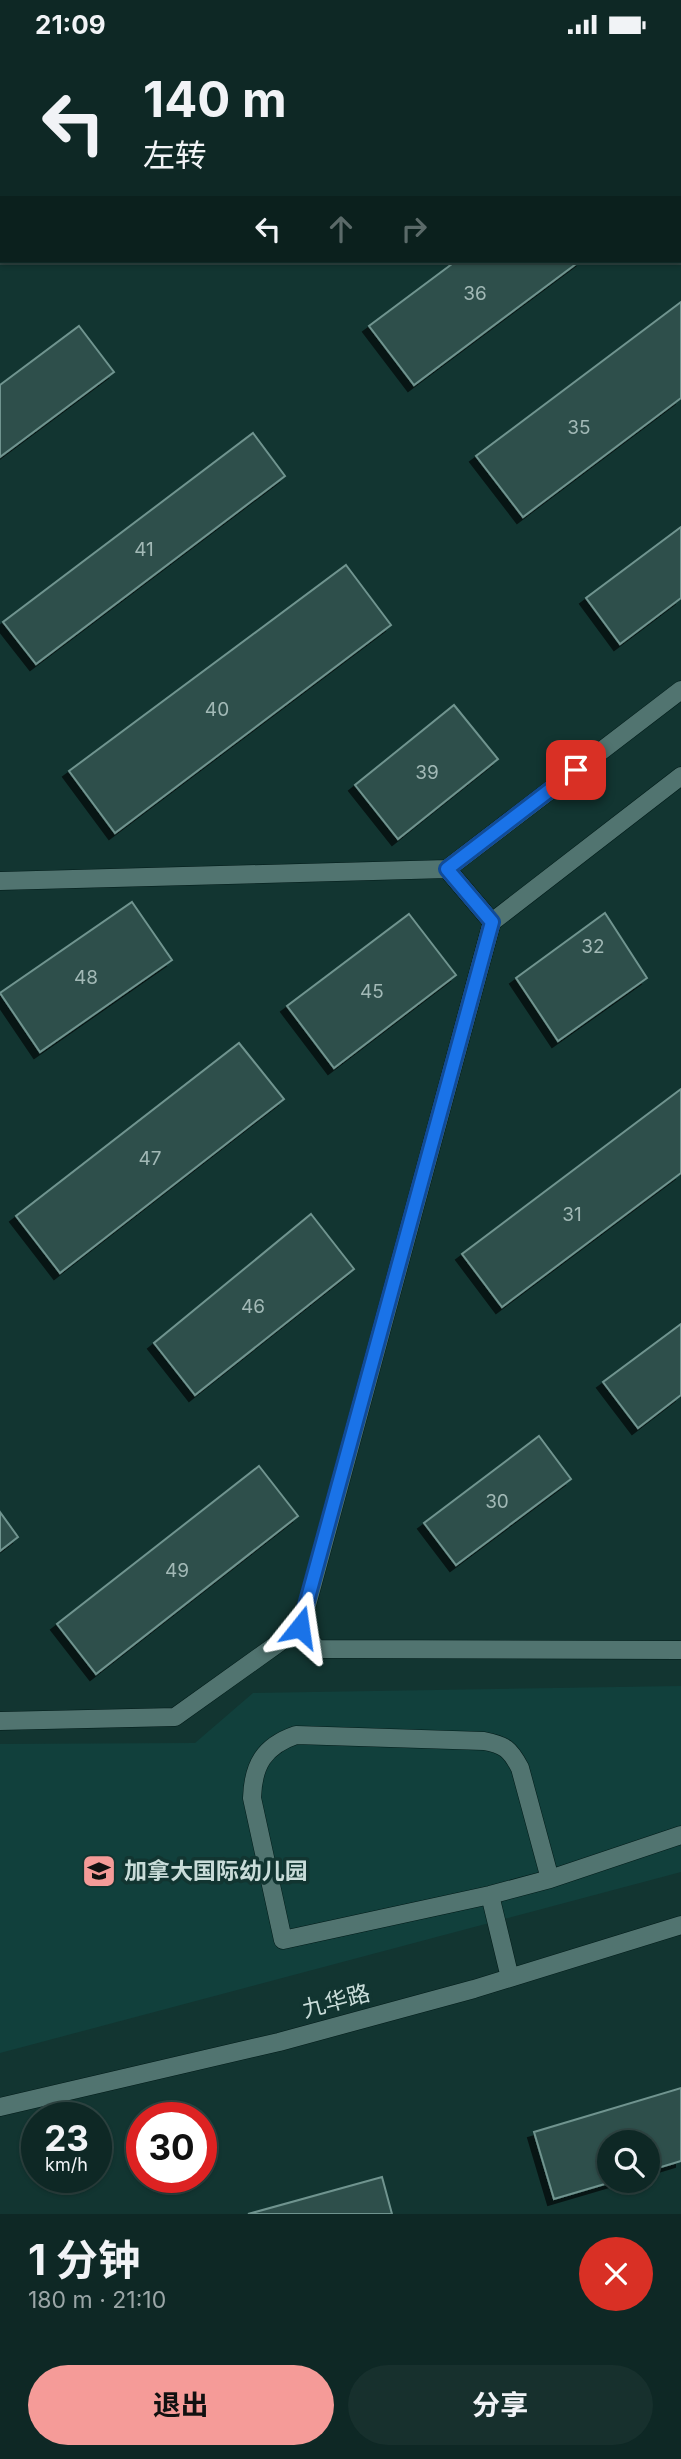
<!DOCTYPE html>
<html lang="zh">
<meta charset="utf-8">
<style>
body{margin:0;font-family:Inter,"Noto Sans SC",sans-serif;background:#17302d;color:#f1f3f6;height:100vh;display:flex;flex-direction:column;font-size:26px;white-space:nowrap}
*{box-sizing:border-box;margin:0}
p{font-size:23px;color:#9ba6a7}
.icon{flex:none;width:38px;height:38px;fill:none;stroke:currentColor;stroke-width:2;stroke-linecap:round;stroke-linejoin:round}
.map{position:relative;height:2165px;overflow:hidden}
.side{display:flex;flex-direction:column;background:#0e2825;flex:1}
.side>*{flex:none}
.banner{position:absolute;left:0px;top:0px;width:682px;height:214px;box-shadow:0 2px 5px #0004,0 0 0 2px #2e4442;background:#0e2825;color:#f1f3f6;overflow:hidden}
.fabs{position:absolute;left:597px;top:2081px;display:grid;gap:14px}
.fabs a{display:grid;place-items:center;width:63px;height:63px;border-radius:50%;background:#0e2825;box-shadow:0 2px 5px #0004,0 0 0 2px #2e4442;font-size:35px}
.speed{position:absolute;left:21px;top:2053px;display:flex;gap:14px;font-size:35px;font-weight:700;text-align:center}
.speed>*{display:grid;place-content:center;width:91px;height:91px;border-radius:50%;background:#0e2825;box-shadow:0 2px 5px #0004,0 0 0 2px #2e4442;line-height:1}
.speed small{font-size:18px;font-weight:400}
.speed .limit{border:10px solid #d22;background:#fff;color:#111}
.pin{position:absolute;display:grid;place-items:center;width:60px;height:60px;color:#fff;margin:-30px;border-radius:14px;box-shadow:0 4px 10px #0006}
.me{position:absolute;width:77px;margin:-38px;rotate:15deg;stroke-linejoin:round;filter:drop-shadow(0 0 5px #0008)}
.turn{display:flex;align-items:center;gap:24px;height:147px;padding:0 28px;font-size:32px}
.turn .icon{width:91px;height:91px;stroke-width:2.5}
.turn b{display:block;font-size:49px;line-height:60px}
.lanes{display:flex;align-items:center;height:66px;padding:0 28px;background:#0003;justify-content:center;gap:35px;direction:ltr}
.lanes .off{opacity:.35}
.round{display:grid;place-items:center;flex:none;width:74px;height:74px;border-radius:37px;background:#17302d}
.overview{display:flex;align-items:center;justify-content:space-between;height:119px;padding:0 28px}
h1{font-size:42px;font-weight:700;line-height:52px}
.button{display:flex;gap:14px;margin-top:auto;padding:14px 28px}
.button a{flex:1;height:80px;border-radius:42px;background:#f59b98;color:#111;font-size:28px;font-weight:700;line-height:80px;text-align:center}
.button a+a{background:#17302d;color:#f1f3f6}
.status{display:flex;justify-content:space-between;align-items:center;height:49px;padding:0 35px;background:#0e2825;direction:ltr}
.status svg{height:19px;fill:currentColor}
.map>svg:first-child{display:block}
</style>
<div class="status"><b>21:09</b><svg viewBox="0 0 49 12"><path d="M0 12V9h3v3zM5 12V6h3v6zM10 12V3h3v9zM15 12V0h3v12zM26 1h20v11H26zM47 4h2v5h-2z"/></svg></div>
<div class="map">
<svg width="681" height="2165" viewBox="0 0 681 2165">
<defs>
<filter id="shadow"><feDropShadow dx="-6" dy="6" stdDeviation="0" flood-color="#0009"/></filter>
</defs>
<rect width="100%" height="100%" fill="#123531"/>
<!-- built -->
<path fill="#11403c" d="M 681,1637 L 681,1823 L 0,2004 L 0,1695 L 195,1694 L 253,1644 Z"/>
<!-- building -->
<path fill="#2e504c" stroke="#70948f" stroke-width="2" filter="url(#shadow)" d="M 422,0 L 526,0 L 528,2 L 420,2 Z
M 2,115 L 2,195 L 0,193 Z
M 456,212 L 580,212 L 414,336 L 369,277 Z
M 681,253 L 681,349 L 523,468 L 476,407 Z
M 79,277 L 114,323 L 0,408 L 0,336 Z
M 253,384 L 285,427 L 36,615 L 3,573 Z
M 681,478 L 681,549 L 620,595 L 586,549 Z
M 346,516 L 391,576 L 115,784 L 69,722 Z
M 454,656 L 498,710 L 398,790 L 355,736 Z
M 132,853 L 172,911 L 40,1003 L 0,944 Z
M 605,864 L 647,929 L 558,992 L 516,929 Z
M 409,865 L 456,926 L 334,1019 L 287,957 Z
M 239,994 L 284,1050 L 60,1224 L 16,1167 Z
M 681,1040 L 681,1124 L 502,1258 L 462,1205 Z
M 311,1165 L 354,1220 L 195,1346 L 154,1294 Z
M 681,1275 L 681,1346 L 638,1379 L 603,1333 Z
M 539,1387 L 571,1430 L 456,1516 L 424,1474 Z
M 259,1417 L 298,1467 L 96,1625 L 57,1575 Z
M 0,1463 L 18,1488 L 0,1502 Z
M 681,2039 L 681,2112 L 648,2122 L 648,2093 L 609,2093 L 609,2132 L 615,2132 L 554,2150 L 534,2083 Z
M 382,2128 L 392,2165 L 248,2165 Z"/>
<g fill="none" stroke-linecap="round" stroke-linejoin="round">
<!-- minor casing -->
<g stroke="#021b19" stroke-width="19">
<path id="minor" d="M 114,2 L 117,0
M 0,88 L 2,87
M 681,727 L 492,873 L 301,1578 L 317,1600 L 681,1601
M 447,820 L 492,873
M 0,832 L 447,820 L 681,641
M 0,1672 L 175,1668 L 301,1578
M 550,1830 L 520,1719 C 510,1700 505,1696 484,1692 L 296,1686 C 264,1697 253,1716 252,1749 L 283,1891 L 490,1846 L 550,1830 L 681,1786
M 490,1846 L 510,1929
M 0,2058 L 279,1993 L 474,1940 L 681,1876"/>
</g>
<!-- minor -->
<use href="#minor" stroke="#517470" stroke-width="18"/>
</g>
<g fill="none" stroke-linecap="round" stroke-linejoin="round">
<!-- route casing -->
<g stroke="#114b97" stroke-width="18">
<path id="route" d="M 300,1578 L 492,873 L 447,820 L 576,721"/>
</g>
<!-- route -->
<use href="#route" stroke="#1a73e8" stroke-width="12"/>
</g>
<!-- icons -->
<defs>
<g id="school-square" transform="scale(1.75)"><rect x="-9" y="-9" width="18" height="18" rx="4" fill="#f59b98" stroke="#123531"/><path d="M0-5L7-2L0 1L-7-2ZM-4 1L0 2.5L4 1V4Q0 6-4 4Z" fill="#111"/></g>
</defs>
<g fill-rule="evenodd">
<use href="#school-square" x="99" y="1822"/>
</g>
<g text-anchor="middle" stroke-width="7" stroke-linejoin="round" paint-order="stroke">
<!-- number labels -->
<g font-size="19" fill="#a2b9b6">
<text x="475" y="251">36</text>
<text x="579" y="385">35</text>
<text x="144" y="507">41</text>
<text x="217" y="667">40</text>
<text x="427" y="730">39</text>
<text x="593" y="904">32</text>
<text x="86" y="935">48</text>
<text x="372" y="949">45</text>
<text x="150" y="1116">47</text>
<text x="572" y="1172">31</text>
<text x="253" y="1264">46</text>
<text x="497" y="1459">30</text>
<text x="177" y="1528">49</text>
</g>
<!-- poi labels -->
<g font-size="23" font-weight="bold" fill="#c9dcd9" stroke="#123531" text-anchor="start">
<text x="124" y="1830">加拿大国际幼儿园</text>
</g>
<!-- street labels -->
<g font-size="23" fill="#c9dcd9" stroke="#123531">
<text transform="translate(336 1952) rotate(-15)" y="8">九华路</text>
</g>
</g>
</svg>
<div class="fabs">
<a><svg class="icon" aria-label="search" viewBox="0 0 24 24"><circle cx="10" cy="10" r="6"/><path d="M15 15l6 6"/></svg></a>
</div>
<div class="speed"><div>23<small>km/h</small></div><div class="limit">30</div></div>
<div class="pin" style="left:576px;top:721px;background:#d93025"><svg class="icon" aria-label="arrive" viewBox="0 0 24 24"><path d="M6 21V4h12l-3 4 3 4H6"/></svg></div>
<svg class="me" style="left:300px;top:1578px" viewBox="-20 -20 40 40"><path d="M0-17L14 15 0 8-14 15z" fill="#1a73e8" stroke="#fff" stroke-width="4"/></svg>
<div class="banner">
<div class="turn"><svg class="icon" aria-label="left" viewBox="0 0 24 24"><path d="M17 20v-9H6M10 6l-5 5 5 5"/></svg><div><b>140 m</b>左转</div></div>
<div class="lanes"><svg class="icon" aria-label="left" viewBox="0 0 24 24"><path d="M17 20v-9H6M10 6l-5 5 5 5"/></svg><svg class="icon off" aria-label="ahead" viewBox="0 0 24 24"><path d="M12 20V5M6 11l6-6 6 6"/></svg><svg class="icon off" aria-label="right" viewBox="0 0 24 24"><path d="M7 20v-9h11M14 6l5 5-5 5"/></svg></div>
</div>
</div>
<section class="side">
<div class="overview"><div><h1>1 分钟</h1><p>180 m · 21:10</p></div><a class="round" style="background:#d93025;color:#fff"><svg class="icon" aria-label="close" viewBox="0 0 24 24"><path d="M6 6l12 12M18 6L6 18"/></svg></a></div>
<div class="button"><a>退出</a><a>分享</a></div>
</section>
